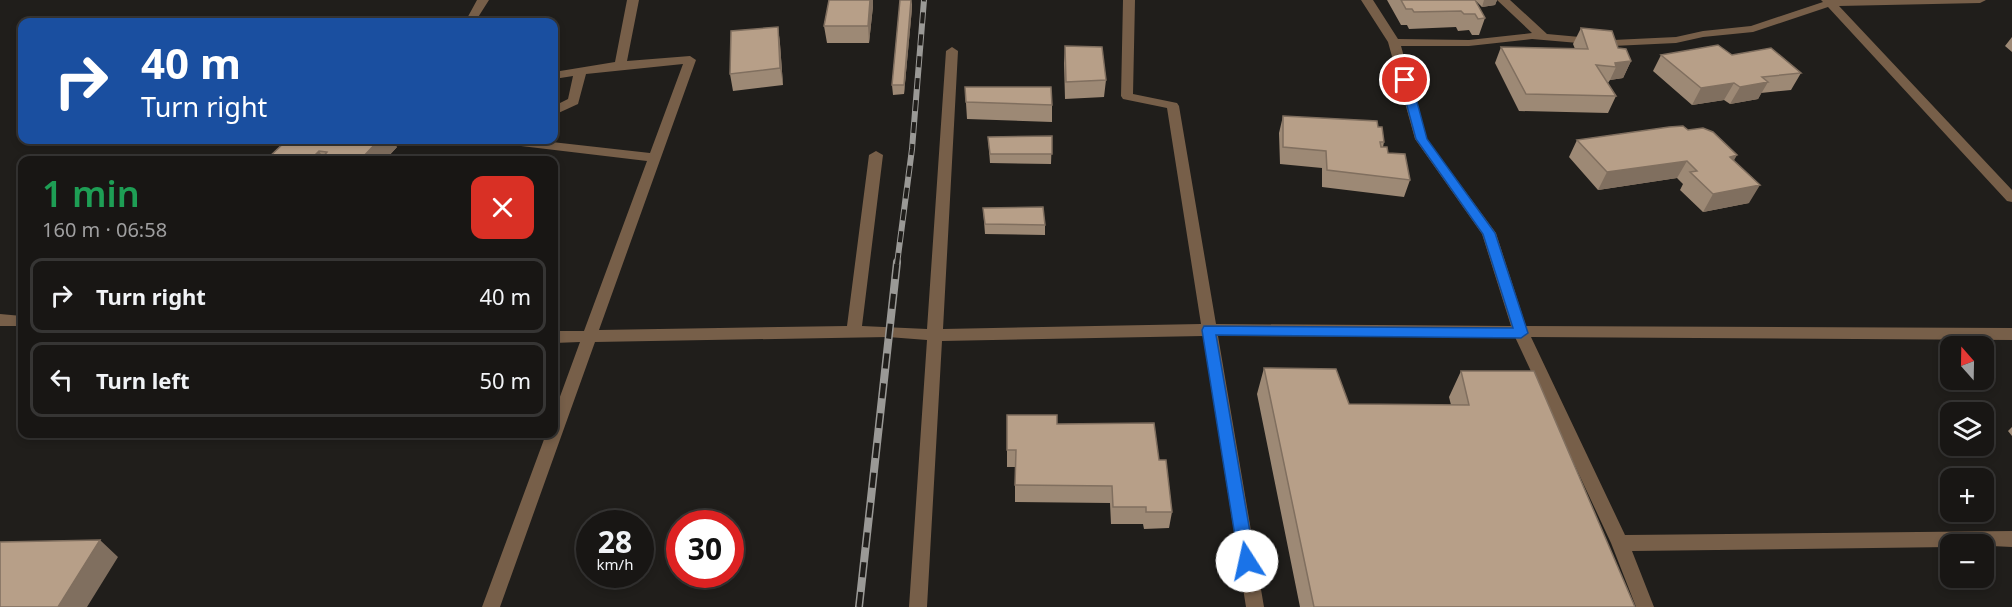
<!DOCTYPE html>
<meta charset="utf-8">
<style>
body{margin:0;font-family:"Noto Sans",sans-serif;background:#211f1d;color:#f1f3f6;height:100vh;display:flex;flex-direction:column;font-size:22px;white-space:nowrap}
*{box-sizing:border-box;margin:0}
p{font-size:20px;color:#9f9fa0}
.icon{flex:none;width:33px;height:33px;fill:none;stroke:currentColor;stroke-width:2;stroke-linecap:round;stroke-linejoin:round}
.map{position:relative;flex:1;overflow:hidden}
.side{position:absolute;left:18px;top:156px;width:540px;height:282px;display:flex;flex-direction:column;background:#181614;border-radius:12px;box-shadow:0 3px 9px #0003,0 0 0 2px #363534}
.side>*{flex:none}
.banner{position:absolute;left:18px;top:18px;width:540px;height:126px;border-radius:12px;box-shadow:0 3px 9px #0003,0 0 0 2px #363534;background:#1a4fa0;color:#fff;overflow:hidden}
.needle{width:39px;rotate:340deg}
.tools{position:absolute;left:1940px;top:336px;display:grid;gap:12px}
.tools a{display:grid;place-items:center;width:54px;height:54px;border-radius:12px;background:#181614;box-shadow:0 3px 9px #0003,0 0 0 2px #363534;font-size:30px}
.speed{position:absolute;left:576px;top:510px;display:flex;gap:12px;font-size:30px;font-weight:700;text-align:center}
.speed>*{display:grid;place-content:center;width:78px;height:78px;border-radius:50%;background:#181614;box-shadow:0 3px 9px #0003,0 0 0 2px #363534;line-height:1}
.speed small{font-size:15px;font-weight:400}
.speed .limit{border:9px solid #d22;background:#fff;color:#111}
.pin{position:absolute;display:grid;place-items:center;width:51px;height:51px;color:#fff;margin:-26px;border:3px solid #fff;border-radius:50%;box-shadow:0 2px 6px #0007}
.me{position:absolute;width:66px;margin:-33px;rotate:350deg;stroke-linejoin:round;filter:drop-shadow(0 0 4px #0008)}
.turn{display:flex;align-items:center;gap:21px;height:126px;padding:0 24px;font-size:27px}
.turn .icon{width:78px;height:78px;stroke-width:2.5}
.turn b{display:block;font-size:42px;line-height:51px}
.round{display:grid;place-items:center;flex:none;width:63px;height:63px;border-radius:12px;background:#211f1d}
.overview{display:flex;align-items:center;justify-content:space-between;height:102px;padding:0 24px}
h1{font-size:36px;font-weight:600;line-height:45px;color:#1e9e55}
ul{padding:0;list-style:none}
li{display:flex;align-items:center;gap:18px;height:75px;margin:0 12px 9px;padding:0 12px;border:3px solid #363534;border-radius:12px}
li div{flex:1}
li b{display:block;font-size:22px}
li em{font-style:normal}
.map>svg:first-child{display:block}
</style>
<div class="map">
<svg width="2012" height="607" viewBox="0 0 2012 607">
<rect width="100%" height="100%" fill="#201e1b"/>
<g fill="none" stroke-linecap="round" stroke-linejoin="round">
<!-- minor -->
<path fill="#775f49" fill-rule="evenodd" d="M 477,0 L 489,0 L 475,22 L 465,22 Z
M 627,0 L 639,0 L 627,61 L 690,56 L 696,60 L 599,330 L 847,326 L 869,155 L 876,151 L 883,155 L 862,326 L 927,329 L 946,51 L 952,47 L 958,51 L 943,329 L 1201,324 L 1167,108 L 1123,99 L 1121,96 L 1123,0 L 1135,0 L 1133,94 L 1177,103 L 1179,106 L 1216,324 L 1511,326 L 1482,234 L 1415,139 L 1388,42 L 1361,0 L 1373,0 L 1398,39 L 1469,40 L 1532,33 L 1497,0 L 1510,0 L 1547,34 L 1613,40 L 1676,37 L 1703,31 L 1751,26 L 1823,2 L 1821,0 L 1986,0 L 1980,3 L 1839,6 L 2012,190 L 2012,202 L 2007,201 L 1828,7 L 1753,32 L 1703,37 L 1676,43 L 1613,46 L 1532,39 L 1469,46 L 1401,46 L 1427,139 L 1496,233 L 1526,326 L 2012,328 L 2012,340 L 1531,337 L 1625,535 L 2012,531 L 2012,547 L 1950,544 L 1950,547 L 1632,551 L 1654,607 L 1636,607 L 1611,543 L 1515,337 L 1218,336 L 1264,607 L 1246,607 L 1203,336 L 942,341 L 927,607 L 909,607 L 927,340 L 888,337 L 595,342 L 500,607 L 482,607 L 546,434 L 554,434 L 554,413 L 580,342 L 554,343 L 554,331 L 584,331 L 647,161 L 521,146 L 515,142 L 516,140 L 534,140 L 650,153 L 683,64 L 586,74 L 578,104 L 554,115 L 554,106 L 568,99 L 573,76 L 554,79 L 554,72 L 615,62 Z
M 0,314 L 22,316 L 22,326 L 0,326 Z"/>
<!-- rail-far1 casing -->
<g stroke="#9a9996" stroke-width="6">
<path id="rail-far1" d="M 897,264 L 912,149 L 924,0"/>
</g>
<!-- rail casing -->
<g stroke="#9a9996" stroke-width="8">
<path id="rail" d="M 859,607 L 897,262"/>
</g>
<!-- rail-far1 -->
<use href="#rail-far1" stroke="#201e1b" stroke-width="4" stroke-dasharray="11" stroke-linecap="butt"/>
<!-- rail -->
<use href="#rail" stroke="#201e1b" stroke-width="5" stroke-dasharray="15" stroke-linecap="butt"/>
</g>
<!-- wall -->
<path fill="#9d8975" d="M 829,0 L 873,0 L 873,6 L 869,43 L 827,43 L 824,26 Z
M 912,0 L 912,8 L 904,94 L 893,95 L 892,85 Z
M 1387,0 L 1497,0 L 1495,5 L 1482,7 L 1475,0 L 1485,18 L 1479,35 L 1472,35 L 1469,30 L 1458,31 L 1456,27 L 1409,29 L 1407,25 L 1401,25 Z
M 778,27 L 780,44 L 783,85 L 733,91 L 730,74 Z
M 1581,28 L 1618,48 L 1631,61 L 1623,78 L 1610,80 L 1608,83 L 1616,96 L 1608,113 L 1519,111 L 1495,63 L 1501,47 L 1575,49 L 1573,44 Z
M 2012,37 L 2012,52 L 2005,46 Z
M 1065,46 L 1106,80 L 1104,97 L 1065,99 L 1064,63 Z
M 1661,55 L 1732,55 L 1801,73 L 1791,90 L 1761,93 L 1758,99 L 1730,104 L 1724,100 L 1692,105 L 1653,71 Z
M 965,87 L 1052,105 L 1052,122 L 967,119 Z
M 1283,116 L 1378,127 L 1384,142 L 1383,147 L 1410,180 L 1404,197 L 1322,187 L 1322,168 L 1280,164 L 1279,133 Z
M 1688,130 L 1734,161 L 1749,203 L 1703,212 L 1680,190 L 1683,184 L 1677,178 L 1598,190 L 1569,157 L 1577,140 Z
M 1052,136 L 1051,164 L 990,163 L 988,137 Z
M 287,140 L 397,147 L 385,160 L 266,160 Z
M 983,208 L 1045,225 L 1045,235 L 985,234 Z
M 1264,368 L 1349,404 L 1451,405 L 1449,397 L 1461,371 L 1635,607 L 1300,607 L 1257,394 Z
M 1007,415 L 1057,424 L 1159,460 L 1172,512 L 1169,528 L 1144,529 L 1143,524 L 1111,524 L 1110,503 L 1015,502 L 1015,467 L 1007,467 Z
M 2012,427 L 2012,436 L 2008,431 Z"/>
<!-- shaded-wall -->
<path fill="#806f5f" d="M 870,0 L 873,0 L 873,6 L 869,43 L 868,26 Z
M 912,0 L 912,8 L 904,94 L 904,85 Z
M 1484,0 L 1497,0 L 1495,5 L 1482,7 Z
M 778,27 L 780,44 L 783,85 L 780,68 Z
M 1631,61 L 1623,78 L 1610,80 L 1616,67 L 1615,63 Z
M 1768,82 L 1758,99 L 1730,104 L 1740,87 Z
M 1734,83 L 1724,100 L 1692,105 L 1701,88 Z
M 379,140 L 393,140 L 397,147 L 385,160 L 360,160 Z
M 319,151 L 325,160 L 310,160 Z
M 1737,155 L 1727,173 L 1730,157 Z
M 1687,161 L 1677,178 L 1598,190 L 1607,172 Z
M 1760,185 L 1749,203 L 1703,212 L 1713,194 Z
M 100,540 L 118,557 L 87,607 L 58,607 Z"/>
<!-- building -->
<path fill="#b79f88" stroke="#806f5f" stroke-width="1.5" d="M 829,0 L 870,0 L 868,26 L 824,26 Z
M 900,0 L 911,0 L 904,85 L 892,85 Z
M 1401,0 L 1475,0 L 1485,18 L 1478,19 L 1475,14 L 1464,14 L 1461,11 L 1414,12 L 1412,9 L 1406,9 Z
M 778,27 L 780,68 L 730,74 L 731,31 Z
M 1581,28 L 1612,31 L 1618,48 L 1626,49 L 1631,61 L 1615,63 L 1616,67 L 1596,65 L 1616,96 L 1526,94 L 1501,47 L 1588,49 Z
M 1718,45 L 1732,55 L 1771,48 L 1801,73 L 1762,77 L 1768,82 L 1740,87 L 1734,83 L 1701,88 L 1661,55 Z
M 1065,46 L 1102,47 L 1106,80 L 1066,82 Z
M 965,87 L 1051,87 L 1052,105 L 966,102 Z
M 1283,116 L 1377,121 L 1378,127 L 1382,127 L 1384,142 L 1380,142 L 1381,147 L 1387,147 L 1388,153 L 1405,154 L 1410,180 L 1327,170 L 1326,151 L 1283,147 Z
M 1683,126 L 1688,130 L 1703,128 L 1713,132 L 1737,155 L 1730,157 L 1760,185 L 1713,194 L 1690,172 L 1697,171 L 1687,161 L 1607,172 L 1577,140 L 1669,127 Z
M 1052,136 L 1052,154 L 990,154 L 988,137 Z
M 287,140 L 379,140 L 360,160 L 329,160 L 331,158 L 323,157 L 327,152 L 319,151 L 310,160 L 266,160 Z
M 1043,207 L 1045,225 L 985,224 L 983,208 Z
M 1264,368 L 1336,369 L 1349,404 L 1469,405 L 1461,371 L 1534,371 L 1635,607 L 1314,607 Z
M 1007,415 L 1057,415 L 1057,424 L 1154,423 L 1159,460 L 1166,460 L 1172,512 L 1146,512 L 1146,507 L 1113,507 L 1112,486 L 1015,485 L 1016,450 L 1007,450 Z
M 100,540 L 58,607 L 0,607 L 0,542 Z"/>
<!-- route -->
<path fill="#1a73e8" stroke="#114b97" stroke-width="1.5" d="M 1405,77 L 1411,80 L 1427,139 L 1495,233 L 1528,333 L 1521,338 L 1216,335 L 1255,561 L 1253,566 L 1247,568 L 1241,566 L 1239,561 L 1202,330 L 1204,326 L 1513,328 L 1483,234 L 1416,139 L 1400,80 Z"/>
</svg>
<div class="tools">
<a><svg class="needle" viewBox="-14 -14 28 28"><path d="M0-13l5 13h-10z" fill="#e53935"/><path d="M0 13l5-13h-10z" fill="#9f9fa0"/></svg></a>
<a><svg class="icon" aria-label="layers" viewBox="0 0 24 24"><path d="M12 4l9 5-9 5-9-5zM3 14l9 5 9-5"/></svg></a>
<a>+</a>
<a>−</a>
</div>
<div class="speed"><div>28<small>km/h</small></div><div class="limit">30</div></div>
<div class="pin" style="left:1405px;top:80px;background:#d93025"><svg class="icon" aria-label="arrive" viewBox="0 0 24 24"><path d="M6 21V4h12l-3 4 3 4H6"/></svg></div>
<svg class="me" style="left:1247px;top:561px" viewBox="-20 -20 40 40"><circle r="19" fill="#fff"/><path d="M0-13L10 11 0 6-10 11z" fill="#1a73e8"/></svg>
<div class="banner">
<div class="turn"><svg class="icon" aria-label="right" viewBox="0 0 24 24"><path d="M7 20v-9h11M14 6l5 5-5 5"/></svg><div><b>40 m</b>Turn right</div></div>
</div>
<section class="side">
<div class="overview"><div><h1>1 min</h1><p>160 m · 06:58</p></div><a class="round" style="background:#d93025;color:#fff"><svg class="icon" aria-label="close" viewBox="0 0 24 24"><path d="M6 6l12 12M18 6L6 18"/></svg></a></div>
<ul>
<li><svg class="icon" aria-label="right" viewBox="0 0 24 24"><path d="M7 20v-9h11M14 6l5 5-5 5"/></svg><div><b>Turn right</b></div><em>40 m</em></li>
<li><svg class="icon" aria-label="left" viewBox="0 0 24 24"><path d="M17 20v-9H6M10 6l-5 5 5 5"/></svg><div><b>Turn left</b></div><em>50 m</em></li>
</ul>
</section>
</div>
